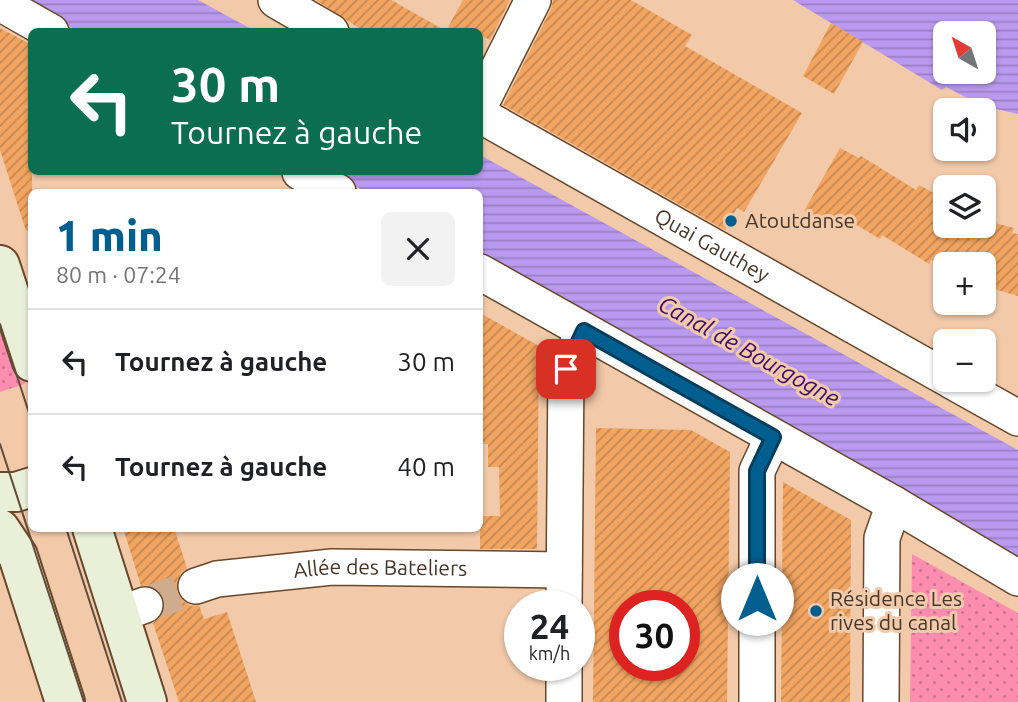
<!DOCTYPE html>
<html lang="fr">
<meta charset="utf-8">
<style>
body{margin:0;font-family:Ubuntu,sans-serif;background:#f2f2f2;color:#202124;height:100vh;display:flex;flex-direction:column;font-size:26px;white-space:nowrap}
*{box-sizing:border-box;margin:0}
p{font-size:23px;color:#757577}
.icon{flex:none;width:38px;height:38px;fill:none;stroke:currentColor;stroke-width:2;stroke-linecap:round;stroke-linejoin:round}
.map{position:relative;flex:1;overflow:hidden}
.sheet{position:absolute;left:28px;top:189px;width:455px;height:343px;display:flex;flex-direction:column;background:#fff;border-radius:10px;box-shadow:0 2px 5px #0004}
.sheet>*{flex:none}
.hud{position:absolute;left:28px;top:28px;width:455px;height:147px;border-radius:10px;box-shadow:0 2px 5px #0004;background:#0b6e4f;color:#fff;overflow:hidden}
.needle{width:46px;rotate:321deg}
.buttons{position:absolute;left:933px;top:21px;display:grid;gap:14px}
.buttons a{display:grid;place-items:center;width:63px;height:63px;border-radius:10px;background:#fff;box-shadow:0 2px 5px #0004;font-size:35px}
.speed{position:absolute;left:504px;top:590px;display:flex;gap:14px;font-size:35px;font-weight:700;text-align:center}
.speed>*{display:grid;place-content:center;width:91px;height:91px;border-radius:50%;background:#fff;box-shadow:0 2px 5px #0004;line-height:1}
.speed small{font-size:18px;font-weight:400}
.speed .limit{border:10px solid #d22;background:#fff;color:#111}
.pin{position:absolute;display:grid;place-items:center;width:60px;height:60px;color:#fff;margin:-30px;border-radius:14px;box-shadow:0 4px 10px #0006}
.me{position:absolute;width:77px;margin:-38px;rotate:0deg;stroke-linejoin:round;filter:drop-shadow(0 0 5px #0008)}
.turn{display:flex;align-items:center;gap:24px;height:147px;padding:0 28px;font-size:32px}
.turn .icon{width:91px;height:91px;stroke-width:2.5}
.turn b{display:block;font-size:49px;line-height:60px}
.round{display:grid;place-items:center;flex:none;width:74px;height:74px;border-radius:10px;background:#f2f2f2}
.head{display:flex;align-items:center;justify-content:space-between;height:119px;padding:0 28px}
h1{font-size:42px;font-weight:800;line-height:52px;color:#005f8f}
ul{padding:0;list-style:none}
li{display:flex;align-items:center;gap:21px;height:105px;padding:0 28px;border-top:2px solid #e0e0e0}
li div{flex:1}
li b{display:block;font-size:26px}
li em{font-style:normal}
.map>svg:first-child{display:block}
</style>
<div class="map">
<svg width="1018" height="702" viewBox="0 0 1018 702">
<defs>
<pattern id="grass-dots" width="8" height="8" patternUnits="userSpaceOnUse" patternTransform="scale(1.75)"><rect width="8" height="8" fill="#fd8db0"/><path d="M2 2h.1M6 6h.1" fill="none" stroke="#cf748f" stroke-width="1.8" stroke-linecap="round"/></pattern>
<pattern id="water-rules" width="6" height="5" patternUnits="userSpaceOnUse" patternTransform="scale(1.75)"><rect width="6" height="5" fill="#ba9af0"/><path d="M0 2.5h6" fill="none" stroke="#997ec2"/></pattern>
<pattern id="building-hatch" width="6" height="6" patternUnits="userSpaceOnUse" patternTransform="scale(1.75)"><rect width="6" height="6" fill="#f2a561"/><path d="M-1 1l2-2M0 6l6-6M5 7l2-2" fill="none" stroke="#c68750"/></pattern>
</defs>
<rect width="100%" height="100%" fill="#f2c9a9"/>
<!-- grass -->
<path fill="url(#grass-dots)" d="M 0,307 L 25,384 L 0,392 Z
M 912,554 L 1018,613 L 1018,702 L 910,702 Z"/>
<!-- water -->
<path fill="url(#water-rules)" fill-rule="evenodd" d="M 22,0 L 198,0 L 255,31 L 78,31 Z
M 793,0 L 1018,0 L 1018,114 L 983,106 L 946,87 L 942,90 ZM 945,33 L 984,33 L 984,72 L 945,72 Z
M 480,155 L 1018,450 L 1018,558 L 480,256 L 480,192 L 366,192 L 328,172 L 480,172 Z"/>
<!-- building -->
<path fill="url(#building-hatch)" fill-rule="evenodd" d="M 316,0 L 391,0 L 446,31 L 463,0 L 510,0 L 490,40 L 480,35 L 480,32 L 365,32 Z
M 553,0 L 631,0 L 692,35 L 685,46 L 802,113 L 744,212 L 737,208 L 725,230 L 503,105 L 551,9 Z
M 831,23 L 863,42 L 834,94 L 803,76 Z
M 0,28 L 32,45 L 32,109 L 24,105 L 32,112 L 32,230 L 26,231 L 0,150 Z
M 840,148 L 859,158 L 861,156 L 916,190 L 919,185 L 945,199 L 945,226 L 984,226 L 984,220 L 1014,228 L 1012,233 L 1018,234 L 1018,296 L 984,286 L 984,264 L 945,264 L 945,267 L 931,260 L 929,264 L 882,235 L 880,239 L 855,224 L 851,231 L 838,223 L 835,230 L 804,211 Z
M 480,313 L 539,346 L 537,549 L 480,549 L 480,516 L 500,516 L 499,467 L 488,467 L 488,444 L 480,444 Z
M 596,428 L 691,430 L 730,452 L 727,702 L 593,702 ZM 625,606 L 685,606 L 684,665 L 625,665 Z
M 783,482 L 851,520 L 850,702 L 781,702 Z
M 123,528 L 174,528 L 187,568 L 181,573 L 177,581 L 177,593 L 183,601 L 191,606 L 199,605 L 204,619 L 227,612 L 256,702 L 179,702 L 153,623 L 161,617 L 165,609 L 164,599 L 157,589 L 149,585 L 141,586 Z"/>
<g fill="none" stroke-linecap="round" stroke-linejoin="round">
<!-- street-tunnel -->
<path stroke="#d0ac8f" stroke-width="35" stroke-dasharray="35 18" stroke-linecap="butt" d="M 145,605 L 196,586"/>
<!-- street casing -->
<g stroke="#69472a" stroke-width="38">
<g id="street">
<path d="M 276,0 L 331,32"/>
<path d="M 0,3 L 51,32"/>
<path d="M 480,105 L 533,0"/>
<path id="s1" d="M 480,115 L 945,377"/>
<path d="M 300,172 L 338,192"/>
<path d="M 480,272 L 894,504 L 1018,578"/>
<path d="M 950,380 L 1018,418"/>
<path id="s2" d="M 196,586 L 217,579 L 332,567 L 564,570"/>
<path d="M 564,606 L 566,369 L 584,331"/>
<path d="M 120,614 L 145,605"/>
<path d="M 564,665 L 564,702"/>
<path d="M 757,702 L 757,471 L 773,437"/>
<path d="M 881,702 L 882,538 L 894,504"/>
</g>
</g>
<!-- secondary casing -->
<g stroke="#69472a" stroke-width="42">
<path id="secondary" d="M 0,265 L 32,362
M 0,492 L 16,492 L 32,487
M 92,528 L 147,702
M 0,529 L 18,556 L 65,702"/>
</g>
<!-- street -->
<use href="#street" stroke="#fff" stroke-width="35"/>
<!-- secondary -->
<use href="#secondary" stroke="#e9f0d7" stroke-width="38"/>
<!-- tram -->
<path stroke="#604c3c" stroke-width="2" d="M 0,324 L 32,422
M 0,444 L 84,702
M 66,528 L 122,702"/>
</g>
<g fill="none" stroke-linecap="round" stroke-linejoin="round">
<!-- route casing -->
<g stroke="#003e5d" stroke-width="18">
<path id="route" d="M 566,369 L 584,331 L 773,437 L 757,471 L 757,599"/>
</g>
<!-- route -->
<use href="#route" stroke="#005f8f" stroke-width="12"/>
</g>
<!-- markers -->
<g fill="#005f8f" stroke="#f2c9a9" stroke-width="2.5">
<circle cx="731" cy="221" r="7"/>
<circle cx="816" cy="611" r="7"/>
</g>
<g text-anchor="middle" stroke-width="6" stroke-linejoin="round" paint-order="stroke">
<!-- poi labels -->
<g font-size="21" fill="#463629" stroke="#f2c9a9" text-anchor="start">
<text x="745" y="228">Atoutdanse</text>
<text x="830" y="606">Résidence Les<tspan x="830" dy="24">rives du canal</tspan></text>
</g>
<!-- street labels -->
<g font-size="21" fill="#463629" stroke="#f2c9a9">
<text dy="7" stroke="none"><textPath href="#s1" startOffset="266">Quai Gauthey</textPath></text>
<text dy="7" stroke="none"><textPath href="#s2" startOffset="186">Allée des Bateliers</textPath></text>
</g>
<!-- water labels -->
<g font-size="23" font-style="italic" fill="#3d0b6c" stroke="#f2c9a9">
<text transform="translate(749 351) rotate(29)" y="8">Canal de Bourgogne</text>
</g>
</g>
</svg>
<div class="buttons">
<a><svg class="needle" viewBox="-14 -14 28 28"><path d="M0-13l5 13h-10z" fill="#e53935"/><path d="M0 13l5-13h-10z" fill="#757577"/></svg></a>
<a><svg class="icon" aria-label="sound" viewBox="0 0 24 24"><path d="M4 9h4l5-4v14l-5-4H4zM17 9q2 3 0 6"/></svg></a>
<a><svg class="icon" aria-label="layers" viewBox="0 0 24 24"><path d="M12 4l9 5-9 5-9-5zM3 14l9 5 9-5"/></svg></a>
<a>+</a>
<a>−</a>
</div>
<div class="speed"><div>24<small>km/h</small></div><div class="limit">30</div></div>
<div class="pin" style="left:566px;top:369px;background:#d93025"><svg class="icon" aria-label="arrive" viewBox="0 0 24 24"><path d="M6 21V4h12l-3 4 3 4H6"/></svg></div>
<svg class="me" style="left:757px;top:599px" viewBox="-20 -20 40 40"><circle r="19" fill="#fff"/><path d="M0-13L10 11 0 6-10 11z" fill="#005f8f"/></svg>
<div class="hud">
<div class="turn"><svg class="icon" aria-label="left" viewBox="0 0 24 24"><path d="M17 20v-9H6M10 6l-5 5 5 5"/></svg><div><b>30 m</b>Tournez à gauche</div></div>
</div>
<section class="sheet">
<div class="head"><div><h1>1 min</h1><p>80 m · 07:24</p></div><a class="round"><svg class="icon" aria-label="close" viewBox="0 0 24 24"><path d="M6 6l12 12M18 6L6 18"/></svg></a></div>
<ul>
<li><svg class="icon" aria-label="left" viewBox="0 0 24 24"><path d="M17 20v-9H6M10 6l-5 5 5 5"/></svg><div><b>Tournez à gauche</b></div><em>30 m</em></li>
<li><svg class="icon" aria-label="left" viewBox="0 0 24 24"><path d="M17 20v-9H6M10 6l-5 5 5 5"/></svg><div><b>Tournez à gauche</b></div><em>40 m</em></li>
</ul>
</section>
</div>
